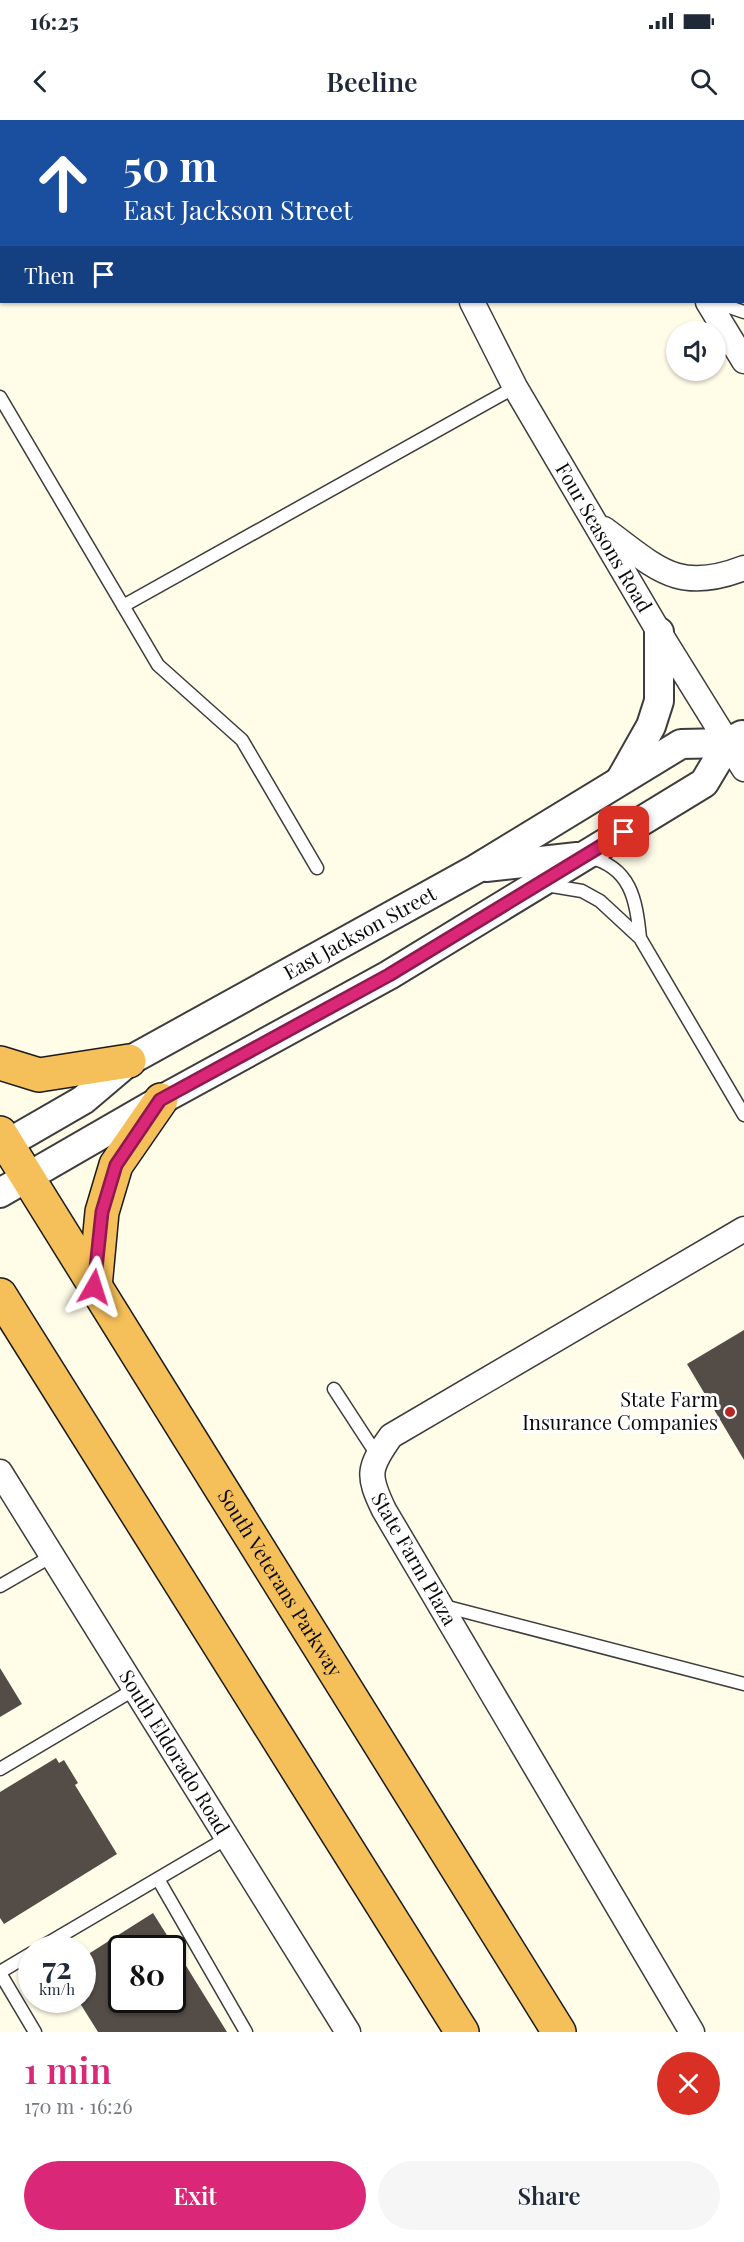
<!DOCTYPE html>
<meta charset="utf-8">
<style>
body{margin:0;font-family:"Playfair Display",serif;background:#f6f6f7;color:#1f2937;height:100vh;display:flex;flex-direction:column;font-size:22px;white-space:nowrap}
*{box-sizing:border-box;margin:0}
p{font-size:20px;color:#747a83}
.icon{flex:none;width:33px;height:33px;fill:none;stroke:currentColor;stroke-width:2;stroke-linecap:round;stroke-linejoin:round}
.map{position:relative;height:1912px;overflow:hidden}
.sheet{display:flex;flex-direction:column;background:#fff;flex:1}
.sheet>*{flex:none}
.guide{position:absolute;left:0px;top:0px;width:744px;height:183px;box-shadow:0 2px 4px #0004;background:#1a4fa0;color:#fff;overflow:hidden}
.buttons{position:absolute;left:666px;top:201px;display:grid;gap:12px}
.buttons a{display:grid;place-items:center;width:60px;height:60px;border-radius:50%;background:#fff;box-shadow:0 2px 4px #0004;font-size:30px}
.speed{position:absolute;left:18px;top:1815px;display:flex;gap:12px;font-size:30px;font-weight:700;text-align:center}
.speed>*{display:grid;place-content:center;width:78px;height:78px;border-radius:50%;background:#fff;box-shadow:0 2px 4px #0004;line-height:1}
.speed small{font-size:15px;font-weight:400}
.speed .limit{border:3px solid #111;border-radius:9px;background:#fff;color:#111}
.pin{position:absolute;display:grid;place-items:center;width:51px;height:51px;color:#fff;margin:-26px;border-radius:12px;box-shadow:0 3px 9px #0006}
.me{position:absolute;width:66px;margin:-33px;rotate:6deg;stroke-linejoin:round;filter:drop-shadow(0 0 4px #0008)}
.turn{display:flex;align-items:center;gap:21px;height:126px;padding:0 24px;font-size:27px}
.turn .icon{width:78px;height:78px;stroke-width:2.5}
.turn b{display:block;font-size:42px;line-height:51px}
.then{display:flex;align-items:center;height:57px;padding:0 24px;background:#0003;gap:12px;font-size:22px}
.round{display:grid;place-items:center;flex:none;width:63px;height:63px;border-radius:32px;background:#f6f6f7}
.headline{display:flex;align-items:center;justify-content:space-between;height:102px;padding:0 24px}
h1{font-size:36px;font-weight:600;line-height:45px;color:#db2777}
.action{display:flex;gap:12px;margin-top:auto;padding:12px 24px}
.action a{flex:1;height:69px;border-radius:36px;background:#db2777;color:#fff;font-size:24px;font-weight:600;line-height:69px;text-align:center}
.action a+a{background:#f6f6f7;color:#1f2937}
.status{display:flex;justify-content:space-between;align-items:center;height:42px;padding:0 30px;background:#fff;direction:ltr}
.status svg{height:16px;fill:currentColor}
header{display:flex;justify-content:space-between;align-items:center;height:78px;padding:0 24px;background:#fff;font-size:27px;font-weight:600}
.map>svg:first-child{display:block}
</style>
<div class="status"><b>16:25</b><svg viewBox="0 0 49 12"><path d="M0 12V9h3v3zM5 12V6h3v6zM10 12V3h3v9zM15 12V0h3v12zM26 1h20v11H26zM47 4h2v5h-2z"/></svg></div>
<header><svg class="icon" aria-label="back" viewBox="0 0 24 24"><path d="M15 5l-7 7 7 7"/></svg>Beeline<svg class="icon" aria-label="search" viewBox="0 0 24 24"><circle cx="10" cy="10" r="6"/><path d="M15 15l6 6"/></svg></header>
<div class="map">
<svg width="744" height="1912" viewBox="0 0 744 1912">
<rect width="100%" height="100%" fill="#fffce8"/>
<!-- building -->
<path fill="#534c47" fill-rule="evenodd" d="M 744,1210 L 744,1340 L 687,1244 Z
M 0,1548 L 22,1584 L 0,1597 Z
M 56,1638 L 59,1643 L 64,1640 L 78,1663 L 75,1665 L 117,1734 L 4,1804 L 0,1798 L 0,1672 Z
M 153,1793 L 175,1828 L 227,1912 L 98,1912 L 78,1880 L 82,1880 L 82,1838 ZM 122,1828 L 172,1828 L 172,1880 L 122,1880 Z"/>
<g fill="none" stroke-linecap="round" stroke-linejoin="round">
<!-- service casing -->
<g stroke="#3d3d3d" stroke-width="15">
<path id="service" d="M 715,182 L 744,192
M 0,277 L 158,545 L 242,620 L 317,748
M 123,486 L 515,267
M 588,737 C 631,747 636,779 640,818
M 546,765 L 582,771 L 600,781 L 640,818 L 744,995
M 334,1269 L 377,1335
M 0,1466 L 52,1436
M 440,1485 L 744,1564
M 0,1649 L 135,1569
M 158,1759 L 246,1912
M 40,1828 L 227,1718
M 0,1852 L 32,1833
M 0,1853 L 35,1912"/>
</g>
<!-- minor casing -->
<g stroke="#3d3d3d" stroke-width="27">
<g id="minor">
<path d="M 607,0 L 608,2"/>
<path d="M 516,2 L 517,0"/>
<path id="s1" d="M 472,182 L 515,267 L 659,512 L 744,649"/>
<path d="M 708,182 L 744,241"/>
<path d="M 604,409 C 657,448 677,474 744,448"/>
<path id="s2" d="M 0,1352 L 348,1912"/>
<path d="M 692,1912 L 384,1390 C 367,1355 368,1348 391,1316 L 744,1109"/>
</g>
</g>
<!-- tertiary casing -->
<g stroke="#3d3d3d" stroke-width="32">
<g id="tertiary">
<path d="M 621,659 L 651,606 L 659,581 L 659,512"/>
<path d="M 486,747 L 577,737"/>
<path id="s3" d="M 0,1028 L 83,980 L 129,941 L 476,749 L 681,624 L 728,623 L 742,615"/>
<path d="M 0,1073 L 161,980 L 389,855 L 704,663 L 728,623"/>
</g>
</g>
<!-- secondary casing -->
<g stroke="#2c2c2c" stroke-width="36">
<path id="secondary" d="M 75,2 L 78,0
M 0,42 L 2,41"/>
</g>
<!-- trunk casing -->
<g stroke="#1b1b1b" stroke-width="36">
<g id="trunk">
<path d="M 0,943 L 39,955 L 129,941"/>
<path id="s4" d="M 0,1013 L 559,1912"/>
<path d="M 95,1167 L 102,1092 L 116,1045 L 161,980"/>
<path d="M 0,1175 L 462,1912"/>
</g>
</g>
<!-- service -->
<use href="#service" stroke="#fff" stroke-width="12"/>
<!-- minor -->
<use href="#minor" stroke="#fff" stroke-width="24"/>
<!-- tertiary -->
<use href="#tertiary" stroke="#fff" stroke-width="28"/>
<!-- secondary -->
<use href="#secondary" stroke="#fef9a4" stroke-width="33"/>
<!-- trunk -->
<use href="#trunk" stroke="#f5bf59" stroke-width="33"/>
</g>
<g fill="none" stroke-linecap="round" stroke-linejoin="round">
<!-- route casing -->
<g stroke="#8e194d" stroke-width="15">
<path id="route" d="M 94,1167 L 102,1092 L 116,1045 L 160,980 L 389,855 L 624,712"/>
</g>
<!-- route -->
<use href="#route" stroke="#db2777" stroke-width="10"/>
</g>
<!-- markers -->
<circle fill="#b82625" stroke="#fff" stroke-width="2" cx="730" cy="1292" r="6"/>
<g text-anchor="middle" stroke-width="6" stroke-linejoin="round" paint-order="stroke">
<!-- street labels -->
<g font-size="20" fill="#0a0a0a" stroke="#fff">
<text dy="7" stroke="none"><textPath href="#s1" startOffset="270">Four Seasons Road</textPath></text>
<text dy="7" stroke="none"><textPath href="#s3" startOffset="420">East Jackson Street</textPath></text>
<text transform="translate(414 1439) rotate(60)" y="7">State Farm Plaza</text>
<text dy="7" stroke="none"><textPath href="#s4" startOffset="530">South Veterans Parkway</textPath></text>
<text dy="7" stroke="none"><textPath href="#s2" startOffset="330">South Eldorado Road</textPath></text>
</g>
<!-- poi labels -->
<g font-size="20" fill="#0a0a0a" stroke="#fff" text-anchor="end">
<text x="718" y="1287">State Farm<tspan x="718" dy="23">Insurance Companies</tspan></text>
</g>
</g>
</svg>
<div class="buttons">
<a><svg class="icon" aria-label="sound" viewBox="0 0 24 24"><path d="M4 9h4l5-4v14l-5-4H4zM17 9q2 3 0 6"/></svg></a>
</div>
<div class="speed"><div>72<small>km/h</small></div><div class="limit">80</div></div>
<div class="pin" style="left:624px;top:712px;background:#d93025"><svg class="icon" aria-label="arrive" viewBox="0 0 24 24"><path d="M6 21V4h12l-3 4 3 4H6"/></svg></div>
<svg class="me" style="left:94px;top:1167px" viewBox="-20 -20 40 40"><path d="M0-17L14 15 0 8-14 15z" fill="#db2777" stroke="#fff" stroke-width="4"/></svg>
<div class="guide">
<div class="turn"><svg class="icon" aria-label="ahead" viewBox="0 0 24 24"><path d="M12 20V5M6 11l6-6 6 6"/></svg><div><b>50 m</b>East Jackson Street</div></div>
<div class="then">Then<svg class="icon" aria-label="arrive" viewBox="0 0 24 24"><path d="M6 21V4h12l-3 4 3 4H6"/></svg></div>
</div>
</div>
<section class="sheet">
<div class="headline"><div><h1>1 min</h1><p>170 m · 16:26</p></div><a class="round" style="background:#d93025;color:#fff"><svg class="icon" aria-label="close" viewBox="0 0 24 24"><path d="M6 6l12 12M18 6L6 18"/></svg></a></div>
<div class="action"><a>Exit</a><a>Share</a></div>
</section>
